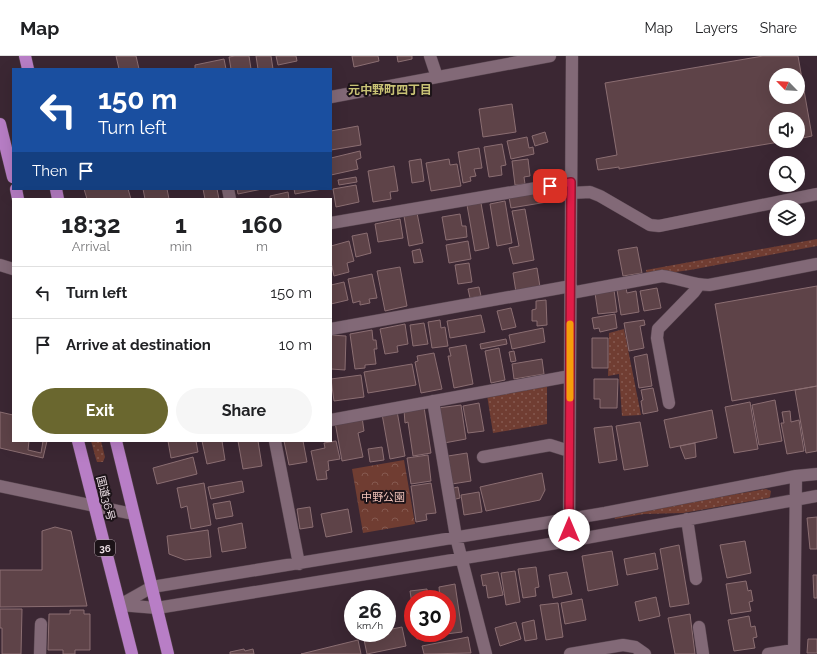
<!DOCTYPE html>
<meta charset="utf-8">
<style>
body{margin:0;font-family:Raleway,"Noto Sans JP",sans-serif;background:#f6f6f6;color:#202124;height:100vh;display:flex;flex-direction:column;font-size:15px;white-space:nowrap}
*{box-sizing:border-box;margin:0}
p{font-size:13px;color:#757577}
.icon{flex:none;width:22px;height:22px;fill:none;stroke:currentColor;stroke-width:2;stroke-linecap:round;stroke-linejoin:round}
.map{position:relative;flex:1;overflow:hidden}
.side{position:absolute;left:12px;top:142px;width:320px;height:244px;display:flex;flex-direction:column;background:#fff;border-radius:0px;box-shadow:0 4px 16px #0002}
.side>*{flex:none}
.top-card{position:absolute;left:12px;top:12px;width:320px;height:122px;border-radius:0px;box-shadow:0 4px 16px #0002;background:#1a4fa0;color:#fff;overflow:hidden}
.needle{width:26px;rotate:295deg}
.controls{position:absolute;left:769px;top:12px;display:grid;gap:8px}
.controls a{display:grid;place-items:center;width:36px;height:36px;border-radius:50%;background:#fff;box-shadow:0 4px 16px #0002;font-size:20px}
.speed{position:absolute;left:344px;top:534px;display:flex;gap:8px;font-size:20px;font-weight:700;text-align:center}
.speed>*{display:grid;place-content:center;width:52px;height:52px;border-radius:50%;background:#fff;box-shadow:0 4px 16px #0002;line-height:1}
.speed small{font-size:10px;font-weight:400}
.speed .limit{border:6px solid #d22;background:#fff;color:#111}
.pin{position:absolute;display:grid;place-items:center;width:34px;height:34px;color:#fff;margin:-17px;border-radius:8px;box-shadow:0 2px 6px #0006}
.me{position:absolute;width:44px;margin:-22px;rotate:0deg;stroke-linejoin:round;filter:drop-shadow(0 0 3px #0008)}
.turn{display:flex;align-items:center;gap:14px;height:84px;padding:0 20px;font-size:18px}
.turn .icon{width:52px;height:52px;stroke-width:2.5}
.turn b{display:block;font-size:28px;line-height:34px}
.then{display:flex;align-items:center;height:38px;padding:0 20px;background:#0003;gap:8px;font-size:15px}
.eta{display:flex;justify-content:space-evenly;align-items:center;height:68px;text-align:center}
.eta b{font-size:24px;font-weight:700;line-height:28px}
.action{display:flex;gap:8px;margin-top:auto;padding:8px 20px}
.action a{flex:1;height:46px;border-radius:24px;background:#6a672f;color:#fff;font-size:16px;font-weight:700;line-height:46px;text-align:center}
.action a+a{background:#f6f6f6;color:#202124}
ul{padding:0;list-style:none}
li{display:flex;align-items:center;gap:12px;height:52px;padding:0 20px;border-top:1px solid #e0e0e0}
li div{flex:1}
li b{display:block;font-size:15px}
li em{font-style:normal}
header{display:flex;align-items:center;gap:24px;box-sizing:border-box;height:56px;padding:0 20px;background:#fff;border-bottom:1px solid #e0e0e0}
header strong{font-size:19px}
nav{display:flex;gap:22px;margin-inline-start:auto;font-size:14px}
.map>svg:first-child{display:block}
</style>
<header>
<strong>Map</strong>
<nav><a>Map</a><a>Layers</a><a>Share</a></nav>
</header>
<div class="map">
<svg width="817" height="598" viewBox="0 0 817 598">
<defs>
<pattern id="grass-dots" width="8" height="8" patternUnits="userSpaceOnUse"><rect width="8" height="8" fill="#703d32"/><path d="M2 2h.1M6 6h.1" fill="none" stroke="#855950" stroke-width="1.8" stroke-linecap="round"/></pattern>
<pattern id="park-crowns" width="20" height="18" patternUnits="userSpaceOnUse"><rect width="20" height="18" fill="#703d32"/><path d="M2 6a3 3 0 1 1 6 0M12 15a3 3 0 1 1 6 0" fill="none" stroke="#855950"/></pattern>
</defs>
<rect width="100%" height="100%" fill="#3b2733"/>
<!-- grass -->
<path fill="url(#grass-dots)" d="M 817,183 L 817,190 L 690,214 L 647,220 L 646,214 Z
M 624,273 L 641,359 L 622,360 L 619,318 L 608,320 L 609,277 Z
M 547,328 L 547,368 L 493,377 L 487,339 Z
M 91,385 L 101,385 L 105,401 L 103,406 L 97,406 L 96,403 Z
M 766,433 L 771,435 L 770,441 L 768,442 L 683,457 L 644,458 L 615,463 L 614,459 Z"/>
<!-- park -->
<path fill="url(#park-crowns)" d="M 404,404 L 415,468 L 363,477 L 352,413 Z"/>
<!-- building -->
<path fill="#5e4348" stroke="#8b6e72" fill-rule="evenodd" d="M 116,0 L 136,0 L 139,13 L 119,13 Z
M 235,0 L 249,0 L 251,13 L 231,13 L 229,1 Z
M 256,0 L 271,0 L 273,13 L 258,13 Z
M 276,0 L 296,0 L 297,5 L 278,9 Z
M 352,0 L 378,0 L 379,5 L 354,11 Z
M 397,0 L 412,0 L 412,3 L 398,6 Z
M 763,0 L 798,0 L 812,80 L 798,83 L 798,63 L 776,63 L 776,85 L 785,85 L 619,113 L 619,111 L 598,114 L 596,103 L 617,99 L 605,27 ZM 776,19 L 798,19 L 798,41 L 776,41 Z
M 224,3 L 226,13 L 195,13 L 195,9 Z
M 512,48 L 516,76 L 483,81 L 479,53 Z
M 358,70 L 361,89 L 331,94 L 331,75 Z
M 545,76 L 548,86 L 535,90 L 532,80 Z
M 527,81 L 529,92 L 533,91 L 534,98 L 511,103 L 507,85 Z
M 502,88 L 506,109 L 501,110 L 502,119 L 489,121 L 484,91 Z
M 479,92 L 482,112 L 474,113 L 476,120 L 470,121 L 471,125 L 463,127 L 458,96 Z
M 360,95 L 361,102 L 356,104 L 358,113 L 331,119 L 331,102 Z
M 421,103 L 424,125 L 412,127 L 409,105 Z
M 449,103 L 450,109 L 457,108 L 461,130 L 431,135 L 426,107 Z
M 528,103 L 530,120 L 524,121 L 525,128 L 515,129 L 512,105 Z
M 394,110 L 398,135 L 390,136 L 391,143 L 373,146 L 368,115 Z
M 356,121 L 357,126 L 339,129 L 338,124 Z
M 356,129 L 359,146 L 336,151 L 333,133 Z
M 84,133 L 128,133 L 131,143 L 87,143 Z
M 143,133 L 167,133 L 169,143 L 145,143 Z
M 203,133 L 217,133 L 219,143 L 205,143 Z
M 237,133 L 262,133 L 238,138 Z
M 294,133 L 322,133 L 295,138 Z
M 545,135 L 547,146 L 511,152 L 509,141 Z
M 288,136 L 289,143 L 270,143 L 270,140 Z
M 505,145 L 512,187 L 497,190 L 490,148 Z
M 481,147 L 489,192 L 475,195 L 467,149 Z
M 525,153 L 534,204 L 513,208 L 509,192 L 519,190 L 512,155 Z
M 417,157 L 423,187 L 409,190 L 404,160 Z
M 460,158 L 462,170 L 466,170 L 467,181 L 446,184 L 442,161 Z
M 400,163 L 403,182 L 378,186 L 375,168 Z
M 367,177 L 371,197 L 356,201 L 352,180 Z
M 349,185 L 354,205 L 347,207 L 349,216 L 334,220 L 331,206 L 331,190 Z
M 468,185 L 471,203 L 449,207 L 446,189 Z
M 637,191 L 642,217 L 623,220 L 618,194 Z
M 420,193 L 423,206 L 414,207 L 412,195 Z
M 469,207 L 472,226 L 458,228 L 455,209 Z
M 400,211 L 407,250 L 385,255 L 377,215 Z
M 537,212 L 540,231 L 516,236 L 513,217 Z
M 372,218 L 377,242 L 369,243 L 370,247 L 360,249 L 360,245 L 353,247 L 348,223 Z
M 344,226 L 348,244 L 331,248 L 331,229 Z
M 817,230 L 817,330 L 732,345 L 715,248 Z
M 479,231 L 481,240 L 470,242 L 468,233 Z
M 626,232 L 627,237 L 636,235 L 639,256 L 621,259 L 617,234 Z
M 657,232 L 661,252 L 644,255 L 640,235 Z
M 614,234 L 617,256 L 598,258 L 595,237 Z
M 546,244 L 547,269 L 537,270 L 537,265 L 532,265 L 532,254 L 536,253 L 536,245 Z
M 511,252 L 516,271 L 502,274 L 497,255 Z
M 615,258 L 617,272 L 600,276 L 599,272 L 594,273 L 592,262 Z
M 481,259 L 485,276 L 450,282 L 447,265 Z
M 440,264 L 441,272 L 445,271 L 448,290 L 432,292 L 428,266 Z
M 644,264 L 645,269 L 640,270 L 644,292 L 629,295 L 624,267 Z
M 424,267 L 428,288 L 413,290 L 410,269 Z
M 405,268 L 408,288 L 397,290 L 398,296 L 385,298 L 380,273 Z
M 543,272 L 545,286 L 512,293 L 509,279 Z
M 372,274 L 373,284 L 376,284 L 377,293 L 374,293 L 376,308 L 365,309 L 365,312 L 355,313 L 350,278 Z
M 331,279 L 346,280 L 345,314 L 331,313 Z
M 592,282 L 608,282 L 608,312 L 592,312 Z
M 506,283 L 507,288 L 481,293 L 480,288 Z
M 466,289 L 473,328 L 454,332 L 448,300 L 451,300 L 449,292 Z
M 499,292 L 505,324 L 491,327 L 485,295 Z
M 514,295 L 516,305 L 511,306 L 509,296 Z
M 434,297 L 442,333 L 421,337 L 415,306 L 418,305 L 417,300 Z
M 647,298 L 652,330 L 639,332 L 634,301 Z
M 542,303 L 544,318 L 514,323 L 512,308 Z
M 412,308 L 416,329 L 368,337 L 364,316 Z
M 361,319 L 364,341 L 334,345 L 331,323 Z
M 594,323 L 618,323 L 617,352 L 600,352 L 600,343 L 594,343 Z
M 817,330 L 817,395 L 806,397 L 795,334 Z
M 653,332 L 658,355 L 643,358 L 641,345 L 643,344 L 641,334 Z
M 775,344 L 782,385 L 759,389 L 752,349 Z
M 750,346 L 758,393 L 734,397 L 725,351 Z
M 479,347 L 484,375 L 468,377 L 463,350 Z
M 461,349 L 466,383 L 444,387 L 438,352 Z
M 424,351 L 431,397 L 413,400 L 408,366 L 405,367 L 404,354 Z
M 712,354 L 717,382 L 670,392 L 664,364 Z
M 397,355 L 405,400 L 390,403 L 382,358 Z
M 790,355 L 791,366 L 799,364 L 804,395 L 787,398 L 781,367 L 784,367 L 782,356 Z
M 0,356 L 13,359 L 13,385 L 47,385 L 43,402 L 0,392 Z
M 362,361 L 364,375 L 358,377 L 363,401 L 342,405 L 335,366 Z
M 640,366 L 648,410 L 624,414 L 616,370 Z
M 612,370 L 617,404 L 599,407 L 594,372 Z
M 29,385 L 43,385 L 41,397 L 28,394 Z
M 168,385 L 196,385 L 198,396 L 171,402 Z
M 202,385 L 222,385 L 225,404 L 207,408 Z
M 238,385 L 258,385 L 262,410 L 243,413 Z
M 284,385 L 303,385 L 307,406 L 289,409 Z
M 336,385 L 340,403 L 328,405 L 329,414 L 326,415 L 327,423 L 317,424 L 311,395 L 325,392 L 324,387 Z
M 695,387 L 696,401 L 685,403 L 680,390 Z
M 382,391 L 384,404 L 370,406 L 368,393 Z
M 467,397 L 471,425 L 452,428 L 448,400 Z
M 428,399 L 431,425 L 411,428 L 407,402 Z
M 193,401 L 197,418 L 157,428 L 153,412 Z
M 542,417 L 545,434 L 540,444 L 486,455 L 480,431 Z
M 242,425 L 244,436 L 211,443 L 208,431 Z
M 204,427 L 211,469 L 191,473 L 187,450 L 181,452 L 177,432 Z
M 431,427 L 436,457 L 426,458 L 427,464 L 416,466 L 411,430 Z
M 458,431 L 460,442 L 452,444 L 449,433 Z
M 479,436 L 482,456 L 464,459 L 461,439 Z
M 230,445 L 233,460 L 216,463 L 213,448 Z
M 310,451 L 313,471 L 300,473 L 297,453 Z
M 348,453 L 352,476 L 326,481 L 321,458 Z
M 817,461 L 817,493 L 810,493 L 807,462 Z
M 242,467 L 246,492 L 222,496 L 218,472 Z
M 55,471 L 71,475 L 87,550 L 0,551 L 0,514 L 42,514 L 42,475 Z
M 208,474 L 211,501 L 185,504 L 169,498 L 167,480 Z
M 745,485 L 751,517 L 727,522 L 720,489 Z
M 679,489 L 689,548 L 670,551 L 660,493 Z
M 612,495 L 618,529 L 588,535 L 582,500 Z
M 655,497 L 658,513 L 627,519 L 624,503 Z
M 536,511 L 539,531 L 535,532 L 536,540 L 523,542 L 518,513 Z
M 515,515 L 520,546 L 506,549 L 501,517 Z
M 498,516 L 503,539 L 488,542 L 486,529 L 483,530 L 481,519 Z
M 567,516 L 572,538 L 553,542 L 549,519 Z
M 813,519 L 817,519 L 817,542 L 814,542 Z
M 746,525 L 748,535 L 751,534 L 753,545 L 749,546 L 751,555 L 731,558 L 726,528 Z
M 455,528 L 462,576 L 446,578 L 445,577 L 447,577 L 447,543 L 440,543 L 439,531 Z
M 427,533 L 428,543 L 413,543 L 413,554 L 410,535 Z
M 656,541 L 660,560 L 639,565 L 635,546 Z
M 582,543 L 586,564 L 565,568 L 561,547 Z
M 558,547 L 563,581 L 546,584 L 540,549 Z
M 0,553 L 22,553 L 21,598 L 2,598 L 2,572 L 0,572 Z
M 70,554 L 84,554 L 84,558 L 90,558 L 90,594 L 75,594 L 75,598 L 63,598 L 63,594 L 48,594 L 49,558 L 70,558 Z
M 690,558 L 695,598 L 675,598 L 668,562 Z
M 749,560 L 751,571 L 755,570 L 757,581 L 753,582 L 755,592 L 734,595 L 728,564 Z
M 534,564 L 537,583 L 525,585 L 522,567 Z
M 516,566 L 521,583 L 500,590 L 495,572 Z
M 402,571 L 406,590 L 367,598 L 363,579 L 373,577 L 387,577 L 387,574 Z
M 416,577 L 433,577 L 434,580 L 417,583 Z
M 468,581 L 471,597 L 424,598 L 422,590 Z
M 808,583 L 817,583 L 817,597 L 807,597 Z
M 358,584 L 361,598 L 301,598 Z
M 244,593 L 245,595 L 253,593 L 254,598 L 230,598 L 230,596 Z"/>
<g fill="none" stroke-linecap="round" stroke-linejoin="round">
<!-- minor casing -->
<g stroke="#57454f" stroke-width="13">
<path id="minor" d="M 430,0 L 437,21
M 331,41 L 550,0
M 228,133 L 230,143
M 571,137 L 590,136 L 600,140 L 650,169 L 659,170 L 817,138
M 331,167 L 571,126
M 0,209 L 13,213
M 571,237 L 662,220 C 678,222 693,229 709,229 L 817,208
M 331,273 L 571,230
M 433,345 L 456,481 L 486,598
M 669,347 L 657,282 L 658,273 L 694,236 L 699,229
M 331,364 L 570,320
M 275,385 L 299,508
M 483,401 L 550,389 L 569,395
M 0,430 L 133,458
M 687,463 L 696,523
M 569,485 L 572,0
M 120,549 L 152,531 L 605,457 L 796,420 L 817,418
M 120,549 L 157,552 L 569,485 L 817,440
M 699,571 L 703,598
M 40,598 L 41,568
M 570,598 L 623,589 L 635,591 L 645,598
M 768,598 L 794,594
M 794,598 L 796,420"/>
</g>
<!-- highway casing -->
<g stroke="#57454f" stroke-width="13">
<path id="highway" d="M 25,0 L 28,13
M 0,68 L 13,121
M 16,133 L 18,143
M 56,133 L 58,143
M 78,385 L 132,598
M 116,385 L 168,598"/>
</g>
<!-- minor -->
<use href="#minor" stroke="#826977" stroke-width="12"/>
<!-- highway -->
<use href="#highway" stroke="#b87ec6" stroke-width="12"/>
</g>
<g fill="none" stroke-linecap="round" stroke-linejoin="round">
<!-- route casing -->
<g stroke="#92132f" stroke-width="10">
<path id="route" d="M 550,130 L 571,126 L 569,474"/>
</g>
<!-- route -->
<use href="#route" stroke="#e11d48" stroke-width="7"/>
<!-- slow -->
<path stroke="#f59e0b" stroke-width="7" d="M 570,342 L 570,268"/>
</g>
<g text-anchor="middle" stroke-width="4" stroke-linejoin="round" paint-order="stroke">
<!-- shield labels -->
<rect fill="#1c1318" stroke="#afa2a9" stroke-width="1" x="95" y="484" width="20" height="16" rx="3"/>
<g font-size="10" font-weight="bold" fill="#eee0e7">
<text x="105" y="496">36</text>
</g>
<!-- park labels -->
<g font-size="11" fill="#f0c2b8" stroke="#1c1318">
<text x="383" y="445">中野公園</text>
</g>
<!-- street labels -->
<g font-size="11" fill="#eee0e7" stroke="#1c1318">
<text transform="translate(106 442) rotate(76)" y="4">国道36号</text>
</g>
<!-- neighbourhood labels -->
<g font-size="12" font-weight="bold" fill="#c9c375" stroke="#1c1318">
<text x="390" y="38">元中野町四丁目</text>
</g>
</g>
</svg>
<div class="controls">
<a><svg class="needle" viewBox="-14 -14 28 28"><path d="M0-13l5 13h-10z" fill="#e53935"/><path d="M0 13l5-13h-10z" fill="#757577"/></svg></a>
<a><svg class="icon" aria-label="sound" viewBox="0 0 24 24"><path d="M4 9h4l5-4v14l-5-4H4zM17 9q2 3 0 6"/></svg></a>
<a><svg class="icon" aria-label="search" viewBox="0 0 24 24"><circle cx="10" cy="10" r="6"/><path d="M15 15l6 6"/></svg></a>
<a><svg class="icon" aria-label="layers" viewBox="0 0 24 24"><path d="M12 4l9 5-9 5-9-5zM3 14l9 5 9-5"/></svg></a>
</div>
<div class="speed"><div>26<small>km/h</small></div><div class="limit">30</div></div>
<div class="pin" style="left:550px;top:130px;background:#d93025"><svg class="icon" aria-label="arrive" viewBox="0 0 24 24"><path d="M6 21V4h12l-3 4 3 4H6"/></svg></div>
<svg class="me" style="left:569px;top:474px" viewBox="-20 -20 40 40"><circle r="19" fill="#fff"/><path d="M0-13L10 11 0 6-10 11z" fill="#e11d48"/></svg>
<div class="top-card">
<div class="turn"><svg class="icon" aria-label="left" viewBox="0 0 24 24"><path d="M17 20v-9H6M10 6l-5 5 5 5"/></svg><div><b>150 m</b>Turn left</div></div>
<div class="then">Then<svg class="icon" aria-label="arrive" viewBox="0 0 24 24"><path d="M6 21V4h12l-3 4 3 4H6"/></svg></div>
</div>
<section class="side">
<div class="eta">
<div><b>18:32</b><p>Arrival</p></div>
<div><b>1</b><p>min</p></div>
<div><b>160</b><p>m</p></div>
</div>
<ul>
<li><svg class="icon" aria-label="left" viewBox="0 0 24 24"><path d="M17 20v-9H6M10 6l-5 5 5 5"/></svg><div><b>Turn left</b></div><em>150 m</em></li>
<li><svg class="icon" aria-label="arrive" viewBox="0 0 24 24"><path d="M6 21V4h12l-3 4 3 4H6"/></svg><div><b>Arrive at destination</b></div><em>10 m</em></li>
</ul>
<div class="action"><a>Exit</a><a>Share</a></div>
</section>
</div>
